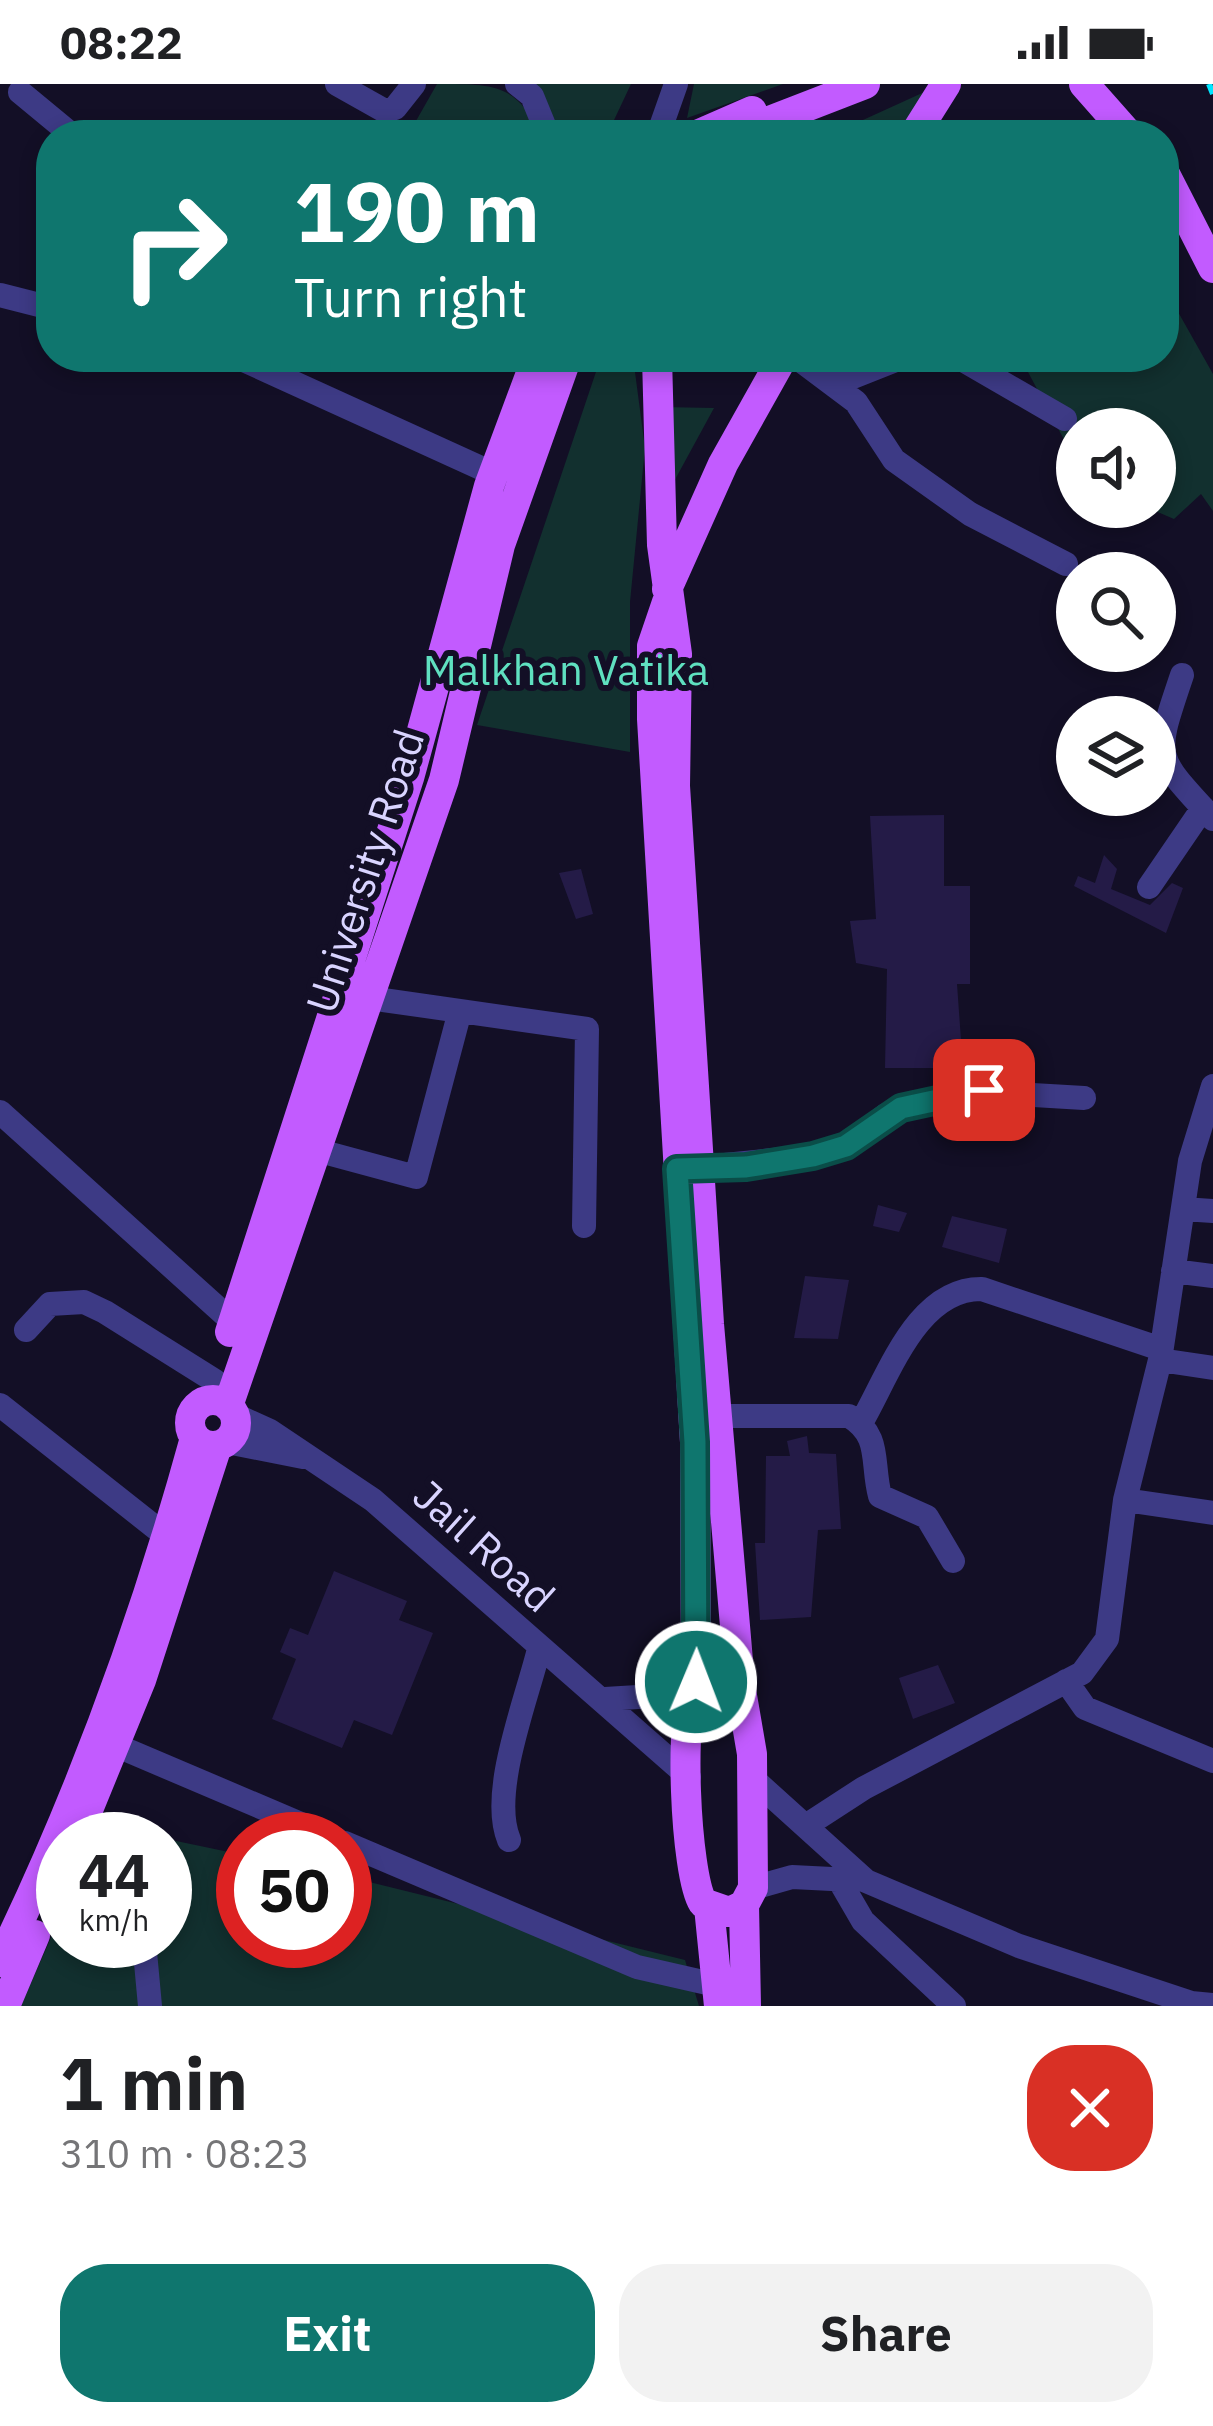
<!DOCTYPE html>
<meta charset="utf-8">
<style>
body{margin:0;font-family:"IBM Plex Sans",sans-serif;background:#f2f2f2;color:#202124;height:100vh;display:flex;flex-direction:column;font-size:45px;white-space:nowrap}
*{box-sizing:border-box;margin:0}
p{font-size:39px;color:#757577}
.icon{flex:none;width:66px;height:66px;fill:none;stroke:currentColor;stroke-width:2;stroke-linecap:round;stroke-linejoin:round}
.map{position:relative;height:1922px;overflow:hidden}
.panel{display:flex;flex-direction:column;background:#fff;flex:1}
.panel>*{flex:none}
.banner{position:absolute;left:36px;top:36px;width:1143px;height:252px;border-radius:48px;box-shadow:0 6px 18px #0003;background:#0f766e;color:#fff;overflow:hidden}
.fabs{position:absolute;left:1056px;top:324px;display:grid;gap:24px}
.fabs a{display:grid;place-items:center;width:120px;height:120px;border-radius:50%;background:#fff;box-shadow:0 6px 18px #0003;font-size:60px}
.speed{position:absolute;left:36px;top:1728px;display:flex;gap:24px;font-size:60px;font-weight:700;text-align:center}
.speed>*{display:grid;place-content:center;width:156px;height:156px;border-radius:50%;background:#fff;box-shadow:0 6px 18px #0003;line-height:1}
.speed small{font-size:30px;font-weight:400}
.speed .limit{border:18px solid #d22;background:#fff;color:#111}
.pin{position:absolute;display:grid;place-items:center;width:102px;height:102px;color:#fff;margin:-51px;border-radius:24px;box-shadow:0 6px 18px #0006}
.me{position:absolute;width:132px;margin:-66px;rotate:1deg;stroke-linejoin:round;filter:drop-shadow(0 0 9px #0008)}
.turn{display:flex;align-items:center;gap:42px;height:252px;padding:0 60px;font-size:54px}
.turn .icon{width:156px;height:156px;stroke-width:2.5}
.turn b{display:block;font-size:84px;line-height:102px}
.round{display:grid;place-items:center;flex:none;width:126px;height:126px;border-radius:48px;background:#f2f2f2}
.overview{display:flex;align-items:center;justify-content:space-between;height:204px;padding:0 60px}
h1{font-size:72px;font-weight:800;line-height:90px}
.button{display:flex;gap:24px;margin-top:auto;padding:24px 60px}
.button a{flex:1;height:138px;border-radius:48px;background:#0f766e;color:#fff;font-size:48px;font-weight:800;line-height:138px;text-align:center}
.button a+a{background:#f2f2f2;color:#202124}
.status{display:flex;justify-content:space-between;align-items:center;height:84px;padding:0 60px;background:#fff;direction:ltr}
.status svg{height:33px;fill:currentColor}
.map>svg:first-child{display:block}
</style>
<div class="status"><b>08:22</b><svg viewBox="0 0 49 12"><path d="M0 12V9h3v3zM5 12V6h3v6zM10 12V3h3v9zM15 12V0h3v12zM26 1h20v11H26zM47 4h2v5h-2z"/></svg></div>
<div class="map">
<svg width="1213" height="1922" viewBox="0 0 1213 1922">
<rect width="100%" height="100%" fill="#130f26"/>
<!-- green -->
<path fill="#12302f" d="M 437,0 C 496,0 516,0 541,51 L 408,51 Z
M 530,0 L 631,0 L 607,51 L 555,51 Z
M 694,0 L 783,0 L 687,34 Z
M 931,5 L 896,51 L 830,51 Z
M 1164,203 L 1213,290 L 1213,427 L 1201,410 L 1174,435 L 1146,423 L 1155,423 L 1155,345 L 1077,345 L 1077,380 L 1020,273 L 1164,273 Z
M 601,273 L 633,273 L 645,364 L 630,518 L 630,668 L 477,641 Z
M 661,323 L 714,324 L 671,403 Z
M 100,1741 L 243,1771 L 243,1857 L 345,1857 L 345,1792 L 685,1876 L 699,1922 L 21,1922 L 63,1826 L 63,1857 L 165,1857 L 165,1755 L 94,1755 Z"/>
<!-- building -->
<path fill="#241b47" d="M 944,731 L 944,802 L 970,802 L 970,900 L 957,900 L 963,984 L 885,984 L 887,885 L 856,879 L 850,837 L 876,835 L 870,732 Z
M 1104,771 L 1117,785 L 1111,805 L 1150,821 L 1172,799 L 1183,804 L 1166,849 L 1074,802 L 1078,792 L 1095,799 Z
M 581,785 L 593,830 L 576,835 L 559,789 Z
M 878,1121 L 907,1129 L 899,1148 L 873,1142 Z
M 952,1132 L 1007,1145 L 999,1179 L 942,1163 Z
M 805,1192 L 849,1196 L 838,1255 L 794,1254 Z
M 807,1352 L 809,1369 L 836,1370 L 841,1445 L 818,1446 L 811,1533 L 760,1536 L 755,1459 L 765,1459 L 766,1372 L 790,1372 L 787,1357 Z
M 334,1487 L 407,1517 L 399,1536 L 433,1549 L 392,1651 L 354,1636 L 342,1664 L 272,1635 L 296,1575 L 280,1568 L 290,1544 L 308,1551 Z
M 938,1581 L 955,1619 L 913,1635 L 899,1594 Z"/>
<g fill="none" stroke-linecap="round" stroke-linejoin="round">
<!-- minor -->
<path stroke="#3d3a85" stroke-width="24" d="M 337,0 L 385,27 L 395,24 L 414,0
M 517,0 L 532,12 L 548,51
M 20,8 L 72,51
M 658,51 L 676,0
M 0,211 L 51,224
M 237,273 L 494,390
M 796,273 L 856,318 L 894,376 L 970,430 L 1066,480
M 958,273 L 1065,335
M 835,300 L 903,273
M 1182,591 C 1154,675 1152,669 1213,735
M 1149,803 L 1203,724
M 355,912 L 587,945 L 584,1142
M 0,1028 L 233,1238
M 316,1066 L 416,1093 L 460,927
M 684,1085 L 813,1072 L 846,1062 L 886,1031 L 962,1007 L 1084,1014
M 1183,1125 L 1213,1127
M 1173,1187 L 1213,1192
M 26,1246 L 50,1220 L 84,1218 L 105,1228 L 215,1297
M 1160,1276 L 1213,1284
M 0,1321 L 166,1452
M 235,1331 L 270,1347 L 373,1416 L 689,1693
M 720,1332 L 849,1332 C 882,1352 871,1378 880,1412 L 927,1433 L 953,1477
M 861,1339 C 889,1291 917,1204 982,1205 L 1161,1265
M 227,1358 L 303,1373
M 1125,1416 L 1213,1429
M 1066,1597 L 1085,1624 L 1213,1677
M 605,1615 L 687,1610
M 115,1661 L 336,1755
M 752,1694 L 866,1797 L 1019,1862 L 1191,1919 L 1213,1921
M 807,1741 L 864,1704 L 1082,1589 L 1107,1555 L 1125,1416 L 1160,1276 L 1190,1077 L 1213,1002
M 509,1756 C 489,1709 527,1615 539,1565
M 345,1759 L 637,1883 L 716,1901
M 838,1794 L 863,1837 L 954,1922
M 753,1804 L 792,1793 L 852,1796
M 145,1868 L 150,1922"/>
<!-- major -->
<path stroke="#c25bff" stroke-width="30" d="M 1084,0 L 1129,51
M 697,51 L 752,27
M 733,51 L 865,0
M 914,51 L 946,0
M 1164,88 L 1213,184
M 657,273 L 662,461 L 677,570 L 675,702 L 683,828 L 709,1240 L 740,1600
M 667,505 L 723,380 L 783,273
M 667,518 L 652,562 L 652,635 L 695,1358 L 696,1598
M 230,1248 L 409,694 L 489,402 L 537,273
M190 1339a23 23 0 1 1 46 0a23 23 0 1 1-46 0Z
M 228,1322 L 444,696 L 500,461 L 567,273
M 711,1591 L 727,1591 L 740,1600 L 752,1670 L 753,1804 L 744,1821 L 729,1828 L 703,1819 C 685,1791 678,1623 696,1598 Z
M 76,1755 L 141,1596 L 217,1362
M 744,1821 L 746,1922
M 709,1823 L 719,1922
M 0,1878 C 81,1712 146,1532 195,1354
M 5,1922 L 35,1851"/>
<!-- rail -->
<path stroke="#00e5ff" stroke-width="6" stroke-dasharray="18 15" stroke-linecap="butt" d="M 1209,0 L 1213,10"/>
</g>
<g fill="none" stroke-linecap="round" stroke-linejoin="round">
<!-- route casing -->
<g stroke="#0a4d48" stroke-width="30">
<path id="route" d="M 696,1598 L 695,1358 L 677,1085 L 746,1083 L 813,1072 L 846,1062 L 901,1024 L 984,1006"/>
</g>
<!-- route -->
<use href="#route" stroke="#0f766e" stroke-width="21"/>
</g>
<g text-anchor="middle" stroke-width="12" stroke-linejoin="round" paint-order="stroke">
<!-- park labels -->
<g font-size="42" fill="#5fe0c0" stroke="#130f26">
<text x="566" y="601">Malkhan Vatika</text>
</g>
<!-- street labels -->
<g font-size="42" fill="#d9d4ff" stroke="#130f26">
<text transform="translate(365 787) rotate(-72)" y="15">University Road</text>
<text transform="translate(484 1462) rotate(42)" y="15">Jail Road</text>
</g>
</g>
</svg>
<div class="fabs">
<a><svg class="icon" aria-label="sound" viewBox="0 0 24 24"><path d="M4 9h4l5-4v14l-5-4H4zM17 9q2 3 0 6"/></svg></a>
<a><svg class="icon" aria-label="search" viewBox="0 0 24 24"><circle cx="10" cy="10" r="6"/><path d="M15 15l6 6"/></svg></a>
<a><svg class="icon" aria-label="layers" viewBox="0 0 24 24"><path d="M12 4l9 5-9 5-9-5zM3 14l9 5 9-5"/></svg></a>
</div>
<div class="speed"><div>44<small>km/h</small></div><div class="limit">50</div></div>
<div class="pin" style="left:984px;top:1006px;background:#d93025"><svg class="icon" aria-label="arrive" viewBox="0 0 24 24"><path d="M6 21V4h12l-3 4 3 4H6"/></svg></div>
<svg class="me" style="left:696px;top:1598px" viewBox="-20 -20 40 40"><circle r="17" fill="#0f766e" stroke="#fff" stroke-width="3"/><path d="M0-11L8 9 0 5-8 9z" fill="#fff"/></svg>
<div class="banner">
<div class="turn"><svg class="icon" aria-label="right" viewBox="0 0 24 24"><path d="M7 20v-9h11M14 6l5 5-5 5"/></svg><div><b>190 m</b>Turn right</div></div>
</div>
</div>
<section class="panel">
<div class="overview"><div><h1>1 min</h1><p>310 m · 08:23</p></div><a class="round" style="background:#d93025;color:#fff"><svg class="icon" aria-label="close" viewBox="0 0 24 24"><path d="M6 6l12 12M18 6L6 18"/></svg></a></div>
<div class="button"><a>Exit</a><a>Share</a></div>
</section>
